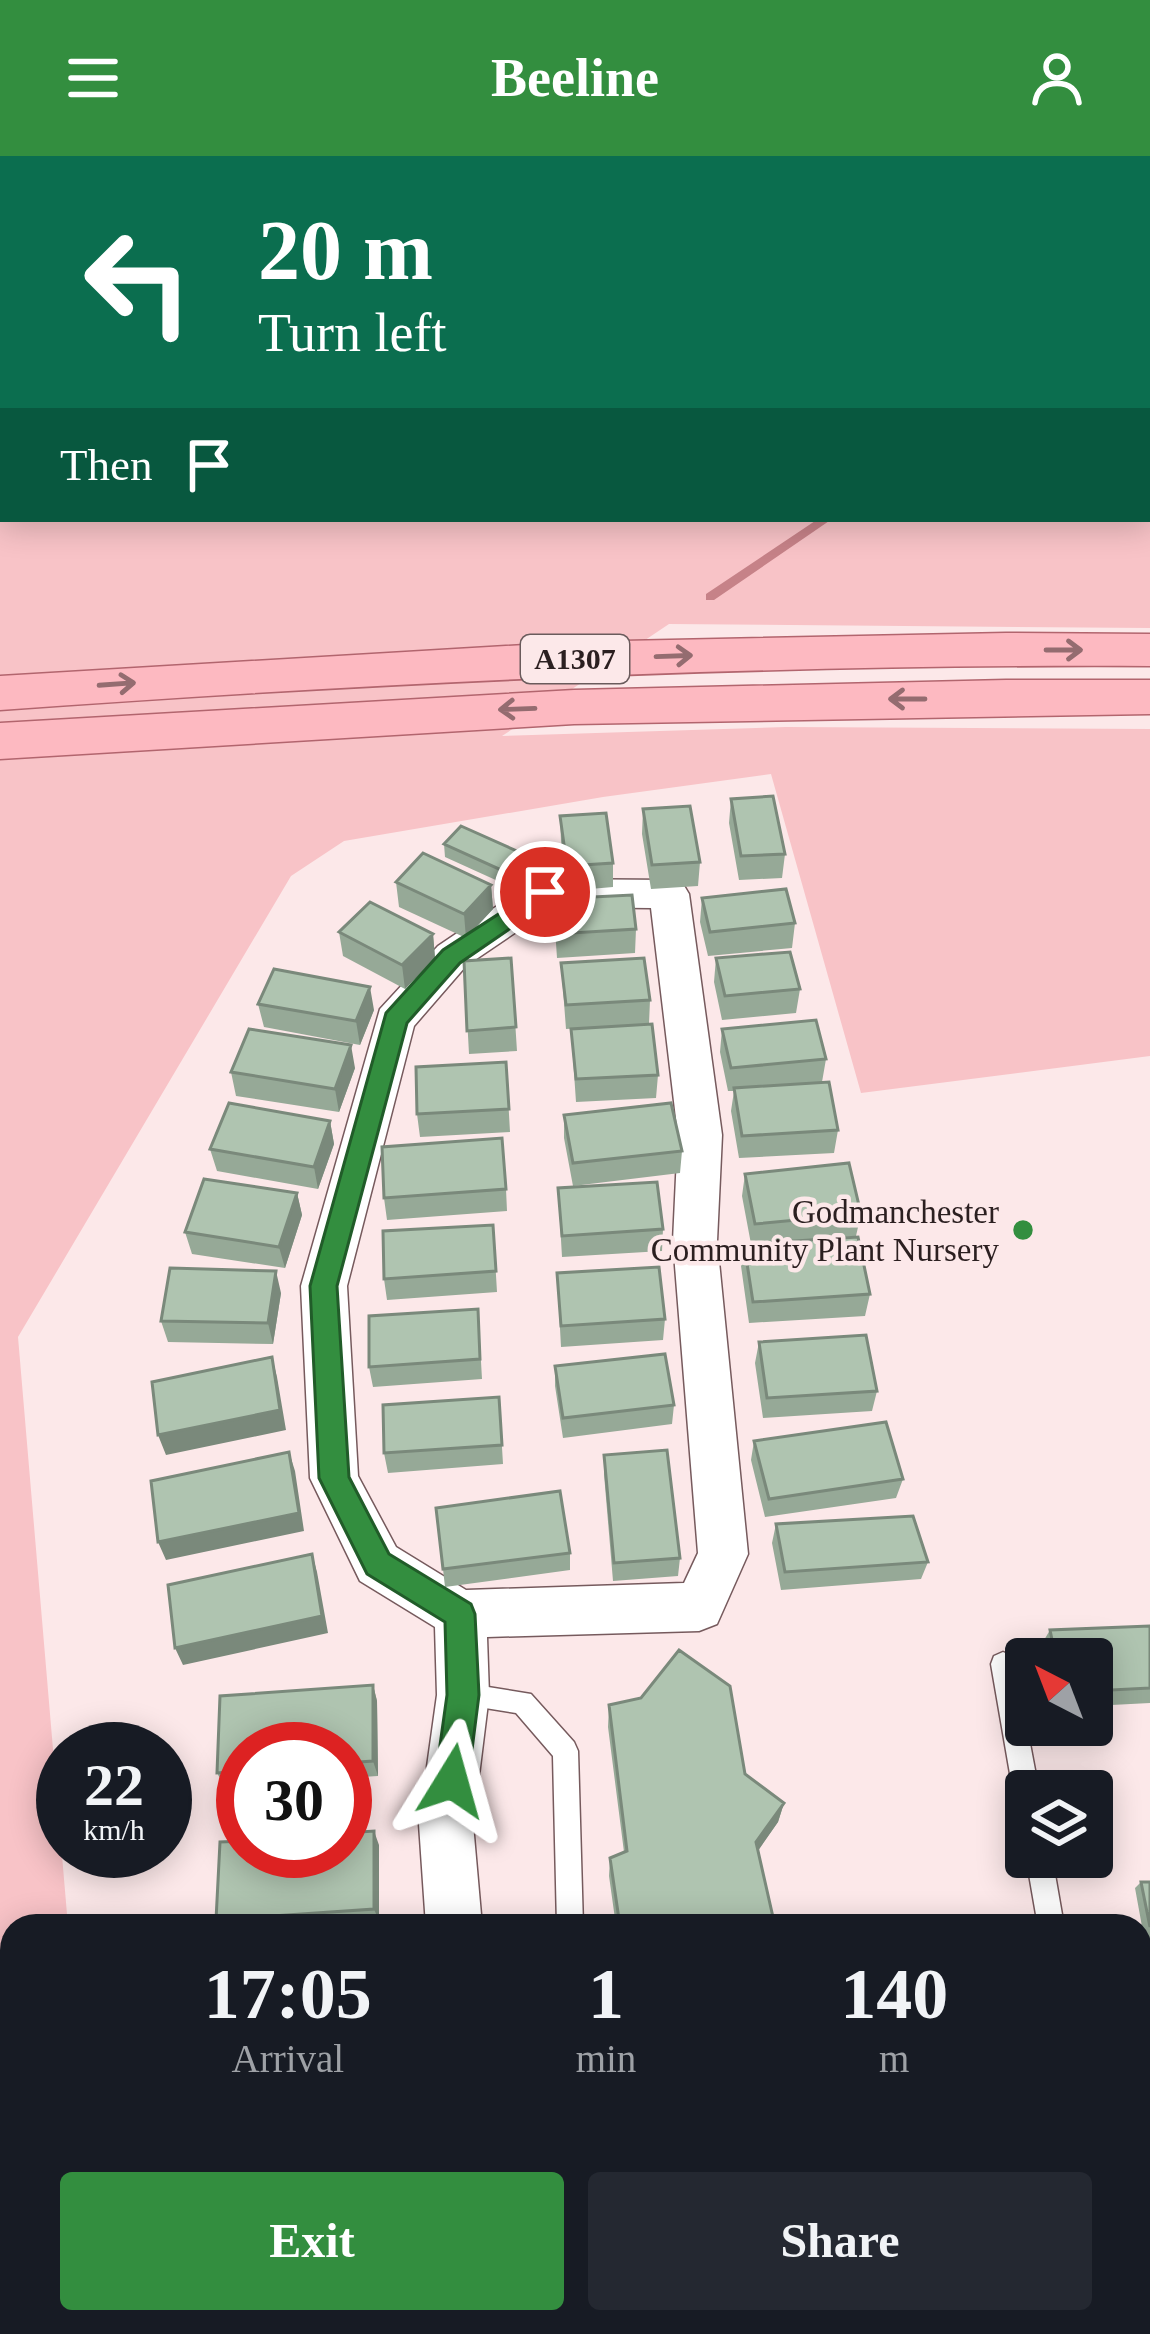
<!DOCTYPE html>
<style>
body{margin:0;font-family:Georgia,serif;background:#242831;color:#f1f3f6;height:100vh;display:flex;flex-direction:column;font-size:45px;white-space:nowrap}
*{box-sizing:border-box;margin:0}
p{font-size:39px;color:#9ea1a6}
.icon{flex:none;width:66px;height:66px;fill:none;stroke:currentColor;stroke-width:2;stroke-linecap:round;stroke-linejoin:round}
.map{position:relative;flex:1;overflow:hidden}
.drawer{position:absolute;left:0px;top:1758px;width:1152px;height:420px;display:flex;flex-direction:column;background:#171b24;border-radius:36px 36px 0 0;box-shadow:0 6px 30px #0003}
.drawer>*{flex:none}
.hud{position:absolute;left:0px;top:0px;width:1152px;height:366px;box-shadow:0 6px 30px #0003;background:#0b6e4f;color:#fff;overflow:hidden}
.needle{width:78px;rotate:318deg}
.tools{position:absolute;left:1005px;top:1482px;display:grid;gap:24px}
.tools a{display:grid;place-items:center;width:108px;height:108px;border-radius:12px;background:#171b24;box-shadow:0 6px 30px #0003;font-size:60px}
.speed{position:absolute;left:36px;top:1566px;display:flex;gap:24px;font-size:60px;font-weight:700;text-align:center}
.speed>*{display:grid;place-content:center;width:156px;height:156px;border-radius:50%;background:#171b24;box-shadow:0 6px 30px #0003;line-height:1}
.speed small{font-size:30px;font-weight:400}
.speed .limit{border:18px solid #d22;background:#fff;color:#111}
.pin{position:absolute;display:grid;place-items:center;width:102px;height:102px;color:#fff;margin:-51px;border:6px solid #fff;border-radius:50%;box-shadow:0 3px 12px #0007}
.me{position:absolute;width:132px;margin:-66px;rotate:8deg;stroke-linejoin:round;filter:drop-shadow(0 0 9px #0008)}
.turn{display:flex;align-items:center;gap:42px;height:252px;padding:0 60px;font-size:54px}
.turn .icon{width:156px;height:156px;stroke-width:2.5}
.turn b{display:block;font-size:84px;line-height:102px}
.then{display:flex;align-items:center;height:114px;padding:0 60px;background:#0003;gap:24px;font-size:45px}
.eta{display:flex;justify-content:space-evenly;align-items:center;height:204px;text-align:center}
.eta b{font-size:72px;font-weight:600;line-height:84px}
.cta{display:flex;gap:24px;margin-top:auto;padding:24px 60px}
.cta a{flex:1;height:138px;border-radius:12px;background:#338e3f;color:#fff;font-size:48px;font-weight:600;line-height:138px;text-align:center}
.cta a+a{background:#242831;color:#f1f3f6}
header{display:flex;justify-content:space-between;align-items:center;height:156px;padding:0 60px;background:#338e3f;color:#fff;font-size:54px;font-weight:600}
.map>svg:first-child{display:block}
</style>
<header><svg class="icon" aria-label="menu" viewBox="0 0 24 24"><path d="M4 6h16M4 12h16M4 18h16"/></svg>Beeline<svg class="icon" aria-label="person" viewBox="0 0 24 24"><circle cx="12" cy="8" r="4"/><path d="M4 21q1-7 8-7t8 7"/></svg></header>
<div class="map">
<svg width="1150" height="2178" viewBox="0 0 1150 2178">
<rect width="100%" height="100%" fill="#fce8e9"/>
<!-- green -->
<path fill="#f8c3c7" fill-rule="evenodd" d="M 0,0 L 1150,0 L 1150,472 L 669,468 L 502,580 L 786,571 L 1150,573 L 1150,900 L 861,937 L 771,618 L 603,641 L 344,685 L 291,720 L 18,1181 L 68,1770 L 12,1770 L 12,2166 L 102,2166 L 103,2178 L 0,2178 ZM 3,3 L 1149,3 L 1149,363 L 3,363 Z"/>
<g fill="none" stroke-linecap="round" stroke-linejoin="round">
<!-- stream -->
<path fill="#c68288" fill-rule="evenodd" d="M 1149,213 L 1150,213 L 1150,219 L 1149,219 Z
M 818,363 L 832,363 L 714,444 L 706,444 L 706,438 Z"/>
<!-- service casing -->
<g stroke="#765a5d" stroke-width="3">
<path id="service" d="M 1003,1496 L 1012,1500 L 1015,1508 L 1039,1635 L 1026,1635 L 1026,1648 L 1017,1644 L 1013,1635 L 991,1508 L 994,1500 Z
M 463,1527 L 531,1538 L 574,1586 L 578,1595 L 583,1770 L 557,1770 L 553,1600 L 516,1557 L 454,1547 L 451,1539 L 454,1531 Z
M 1026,1701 L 1052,1701 L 1064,1770 L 1038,1770 Z
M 1140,2164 L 1144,2178 L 1114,2178 L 1111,2166 Z
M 474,2166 L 504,2166 L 505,2178 L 475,2178 Z"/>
</g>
<!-- minor casing -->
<g stroke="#765a5d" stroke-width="3">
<path id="minor" d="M 545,723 L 669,724 L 683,728 L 689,738 L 722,979 L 717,1085 L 748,1398 L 717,1468 L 699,1475 L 487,1481 L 489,1539 L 473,1668 L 482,1770 L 426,1770 L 419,1668 L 437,1539 L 435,1471 L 360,1425 L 310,1322 L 301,1130 L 380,853 L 438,790 L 531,727 ZM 553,751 L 651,752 L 678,979 L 673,1085 L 698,1397 L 684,1427 L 466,1434 L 396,1391 L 358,1320 L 347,1130 L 414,870 L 466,810 Z"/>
</g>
<!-- primary casing -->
<g stroke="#b2656e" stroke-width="3">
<path id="primary" d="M 1006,477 L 1150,478 L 1150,510 C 766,508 383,526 0,554 L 0,520 L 575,486 Z
M 1006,524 L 1150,524 L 1150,558 L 574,568 L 0,603 L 0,567 L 574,534 Z"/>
</g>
<!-- service -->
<use href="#service" fill="#fff" fill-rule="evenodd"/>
<!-- minor -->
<use href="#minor" fill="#fff" fill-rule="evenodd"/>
<!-- primary -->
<use href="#primary" fill="#fdb9c1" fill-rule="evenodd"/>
</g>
<!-- wall -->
<path fill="#96a997" d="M 731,643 L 785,698 L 782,722 L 739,724 L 729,667 Z
M 643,653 L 700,706 L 698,730 L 651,733 L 642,678 Z
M 560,660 L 613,707 L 613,731 L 567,735 L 561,685 Z
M 444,688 L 528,713 L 511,731 L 445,701 Z
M 396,726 L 491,729 L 493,753 L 466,782 L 399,751 Z
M 702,742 L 795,767 L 792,792 L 708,800 L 700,766 Z
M 553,743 L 636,773 L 635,797 L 557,802 Z
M 339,776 L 433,778 L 435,802 L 405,833 L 343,800 Z
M 511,802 L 517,895 L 469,898 L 464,805 Z
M 716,802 L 800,833 L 796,857 L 722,864 L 714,826 Z
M 561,807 L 650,844 L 649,868 L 658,919 L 656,942 L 576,946 L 571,873 L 626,869 L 566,873 Z
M 258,848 L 374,854 L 360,889 L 264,871 Z
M 722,873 L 826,903 L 822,926 L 838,974 L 834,997 L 739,1002 L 731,955 L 734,935 L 728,935 L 720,896 Z
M 506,906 L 510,976 L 420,981 L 417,958 Z
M 355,912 L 339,956 L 236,940 L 231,916 Z
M 564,959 L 682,995 L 680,1017 L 573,1030 L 564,982 Z
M 330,965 L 334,988 L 318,1033 L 217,1015 L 210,993 Z
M 745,1018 L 861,1058 L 856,1080 L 814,1084 L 870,1138 L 865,1160 L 749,1167 L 741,1110 L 744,1088 L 751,1088 L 742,1040 Z
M 558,1032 L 663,1073 L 662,1095 L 562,1101 Z
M 506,1033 L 507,1055 L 387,1064 L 384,1042 Z
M 297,1037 L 302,1059 L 285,1112 L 192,1098 L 185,1076 Z
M 493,1069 L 497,1136 L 387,1144 L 384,1123 Z
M 557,1117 L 665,1163 L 663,1184 L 561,1191 Z
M 281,1137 L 273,1188 L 168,1186 L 161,1165 Z
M 478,1153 L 482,1223 L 373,1231 L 369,1211 Z
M 759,1186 L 877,1235 L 872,1255 L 763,1262 L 755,1207 Z
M 555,1210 L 674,1249 L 672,1268 L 563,1282 L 555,1230 Z
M 499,1241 L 503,1308 L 388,1317 L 384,1297 Z
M 754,1285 L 903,1323 L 896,1342 L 765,1361 L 751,1304 Z
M 604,1299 L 680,1402 L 678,1420 L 613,1425 L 604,1318 Z
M 776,1368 L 928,1406 L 921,1423 L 781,1434 L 772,1387 Z
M 570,1397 L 570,1414 L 445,1431 L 443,1413 Z
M 1150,1470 L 1150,1547 L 1092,1550 L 1092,1503 L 1042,1503 L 1040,1491 L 1050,1474 Z
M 373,1529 L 377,1545 L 378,1620 L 345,1622 L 345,1593 L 243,1593 L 243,1630 L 225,1631 L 217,1617 L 220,1540 Z
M 609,1549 L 745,1618 L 784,1647 L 778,1666 L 758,1694 L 775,1770 L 616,1770 L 609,1720 L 610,1702 L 624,1696 L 608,1571 Z
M 379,1689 L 379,1765 L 306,1770 L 220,1770 L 216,1764 Z
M 1141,1726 L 1150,1726 L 1150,1797 L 1147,1798 L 1135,1732 Z"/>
<!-- shaded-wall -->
<path fill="#7a897b" d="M 528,700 L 528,713 L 511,731 L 510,718 Z
M 491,729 L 493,753 L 466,782 L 464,758 Z
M 433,778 L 435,802 L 405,833 L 402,809 Z
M 370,831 L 374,854 L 360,889 L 356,865 Z
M 351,889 L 355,912 L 339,956 L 335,933 Z
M 330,965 L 334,988 L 318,1033 L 314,1011 Z
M 297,1037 L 302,1059 L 285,1112 L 279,1091 Z
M 276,1115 L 281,1137 L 273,1188 L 268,1167 Z
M 272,1201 L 277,1221 L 286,1274 L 166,1299 L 158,1279 Z
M 289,1296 L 295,1315 L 304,1375 L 166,1404 L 158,1386 Z
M 312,1398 L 317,1416 L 328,1477 L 183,1509 L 175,1492 Z
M 373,1529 L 377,1545 L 378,1620 L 373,1605 Z
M 784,1647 L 778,1666 L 751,1705 L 756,1686 Z
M 374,1675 L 379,1689 L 379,1765 L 374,1753 Z"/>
<!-- building -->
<path fill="#afc4b0" stroke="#7a897b" stroke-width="3" d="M 773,640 L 785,698 L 741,700 L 731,643 Z
M 690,650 L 700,706 L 652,709 L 643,653 Z
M 606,657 L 613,707 L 567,710 L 560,660 Z
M 461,670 L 528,700 L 510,718 L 444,688 Z
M 423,697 L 491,729 L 464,758 L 396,726 Z
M 786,733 L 795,767 L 710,776 L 702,742 Z
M 632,739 L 636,773 L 556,778 L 553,743 Z
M 370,746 L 433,778 L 402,809 L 339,776 Z
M 790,796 L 800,833 L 725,840 L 716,802 Z
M 511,802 L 516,871 L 467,875 L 464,805 Z
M 644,802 L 650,844 L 566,849 L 561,807 Z
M 274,813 L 370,831 L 356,865 L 258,848 Z
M 816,864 L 826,903 L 731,912 L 722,873 Z
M 652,868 L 658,919 L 576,923 L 571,873 Z
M 249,873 L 351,889 L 335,933 L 231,916 Z
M 506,906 L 509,953 L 417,958 L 416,911 Z
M 829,926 L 838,974 L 742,980 L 734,932 Z
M 229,947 L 330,965 L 314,1011 L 210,993 Z
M 671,947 L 682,995 L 573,1007 L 564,959 Z
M 502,982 L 506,1033 L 384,1042 L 382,991 Z
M 849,1007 L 861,1058 L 755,1068 L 745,1018 Z
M 204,1023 L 297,1037 L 279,1091 L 185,1076 Z
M 657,1026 L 663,1073 L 562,1080 L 558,1032 Z
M 493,1069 L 496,1115 L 384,1123 L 383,1075 Z
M 858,1081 L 870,1138 L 753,1146 L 744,1088 Z
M 659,1111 L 665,1163 L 561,1170 L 557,1117 Z
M 170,1112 L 276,1115 L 268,1167 L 161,1165 Z
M 478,1153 L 480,1203 L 369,1211 L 369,1160 Z
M 866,1179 L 877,1235 L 767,1242 L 759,1186 Z
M 665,1198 L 674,1249 L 563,1262 L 555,1210 Z
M 272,1201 L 280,1254 L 158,1279 L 152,1226 Z
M 499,1241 L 502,1289 L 384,1297 L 383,1249 Z
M 886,1266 L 903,1323 L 769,1343 L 754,1285 Z
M 667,1294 L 680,1402 L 614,1407 L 604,1299 Z
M 289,1296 L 299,1357 L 158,1386 L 151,1325 Z
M 560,1335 L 570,1397 L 443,1413 L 436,1352 Z
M 913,1360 L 928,1406 L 785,1416 L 776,1368 Z
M 312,1398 L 322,1460 L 175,1492 L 168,1429 Z
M 1150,1470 L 1150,1532 L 1092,1535 L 1092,1503 L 1056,1503 L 1050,1474 Z
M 679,1494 L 730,1530 L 745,1618 L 784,1647 L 756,1686 L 775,1770 L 620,1770 L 610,1702 L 627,1695 L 609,1549 L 641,1542 Z
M 373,1529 L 373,1605 L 345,1607 L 345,1593 L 243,1593 L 243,1615 L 217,1617 L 220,1540 Z
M 374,1675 L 374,1753 L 216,1764 L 220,1686 L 243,1685 L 243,1695 L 345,1695 L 345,1677 Z
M 1141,1726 L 1150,1726 L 1150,1771 Z"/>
<!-- one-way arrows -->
<defs><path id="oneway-shaft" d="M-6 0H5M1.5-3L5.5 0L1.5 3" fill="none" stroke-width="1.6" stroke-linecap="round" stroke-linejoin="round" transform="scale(3)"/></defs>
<g stroke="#946c70">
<use href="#oneway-shaft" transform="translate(1064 494)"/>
<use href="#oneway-shaft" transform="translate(674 500) rotate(-2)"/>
<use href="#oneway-shaft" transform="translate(117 528) rotate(-4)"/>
<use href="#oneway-shaft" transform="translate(907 543) rotate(180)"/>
<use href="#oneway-shaft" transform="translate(517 553) rotate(178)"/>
</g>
<!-- route -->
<path fill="#338e3f" stroke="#215c29" stroke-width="3" d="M 545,728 L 553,730 L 553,743 L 460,807 L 407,867 L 337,1130 L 349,1321 L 389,1398 L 471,1448 L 475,1458 L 479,1539 L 468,1625 L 463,1636 L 452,1641 L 440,1636 L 435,1625 L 447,1539 L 445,1466 L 367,1418 L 319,1322 L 310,1130 L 386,857 L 443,794 Z"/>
<!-- markers -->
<circle fill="#338e3f" stroke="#fce8e9" stroke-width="4.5" cx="1023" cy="1074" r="12"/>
<g text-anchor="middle" stroke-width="9" stroke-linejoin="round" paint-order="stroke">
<!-- shield labels -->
<rect fill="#fce8e9" stroke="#6a5b5c" stroke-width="3" x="521" y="479" width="108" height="48" rx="9"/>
<g font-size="30" font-weight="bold" fill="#2b1f20">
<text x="575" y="513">A1307</text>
</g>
<!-- poi labels -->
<g font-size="33" fill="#2b1f20" stroke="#fce8e9" text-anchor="end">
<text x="999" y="1067">Godmanchester<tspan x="999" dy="38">Community Plant Nursery</tspan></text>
</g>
</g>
</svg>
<div class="tools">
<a><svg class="needle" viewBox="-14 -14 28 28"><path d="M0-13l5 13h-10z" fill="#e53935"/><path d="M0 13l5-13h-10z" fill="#9ea1a6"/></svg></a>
<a><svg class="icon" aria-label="layers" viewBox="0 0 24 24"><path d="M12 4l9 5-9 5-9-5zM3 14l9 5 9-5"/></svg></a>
</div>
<div class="speed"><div>22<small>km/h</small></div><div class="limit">30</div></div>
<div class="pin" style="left:545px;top:736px;background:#d93025"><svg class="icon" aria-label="arrive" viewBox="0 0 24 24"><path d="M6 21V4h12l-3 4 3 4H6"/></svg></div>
<svg class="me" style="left:452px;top:1625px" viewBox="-20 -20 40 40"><path d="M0-17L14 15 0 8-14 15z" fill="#338e3f" stroke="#fff" stroke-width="4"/></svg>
<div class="hud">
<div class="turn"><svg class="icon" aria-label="left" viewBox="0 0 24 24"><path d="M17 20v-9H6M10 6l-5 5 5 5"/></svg><div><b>20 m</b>Turn left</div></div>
<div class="then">Then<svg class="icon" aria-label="arrive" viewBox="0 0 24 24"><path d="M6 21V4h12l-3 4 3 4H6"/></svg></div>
</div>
<section class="drawer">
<div class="eta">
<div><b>17:05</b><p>Arrival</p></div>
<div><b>1</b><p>min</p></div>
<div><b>140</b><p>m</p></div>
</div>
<div class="cta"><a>Exit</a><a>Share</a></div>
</section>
</div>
